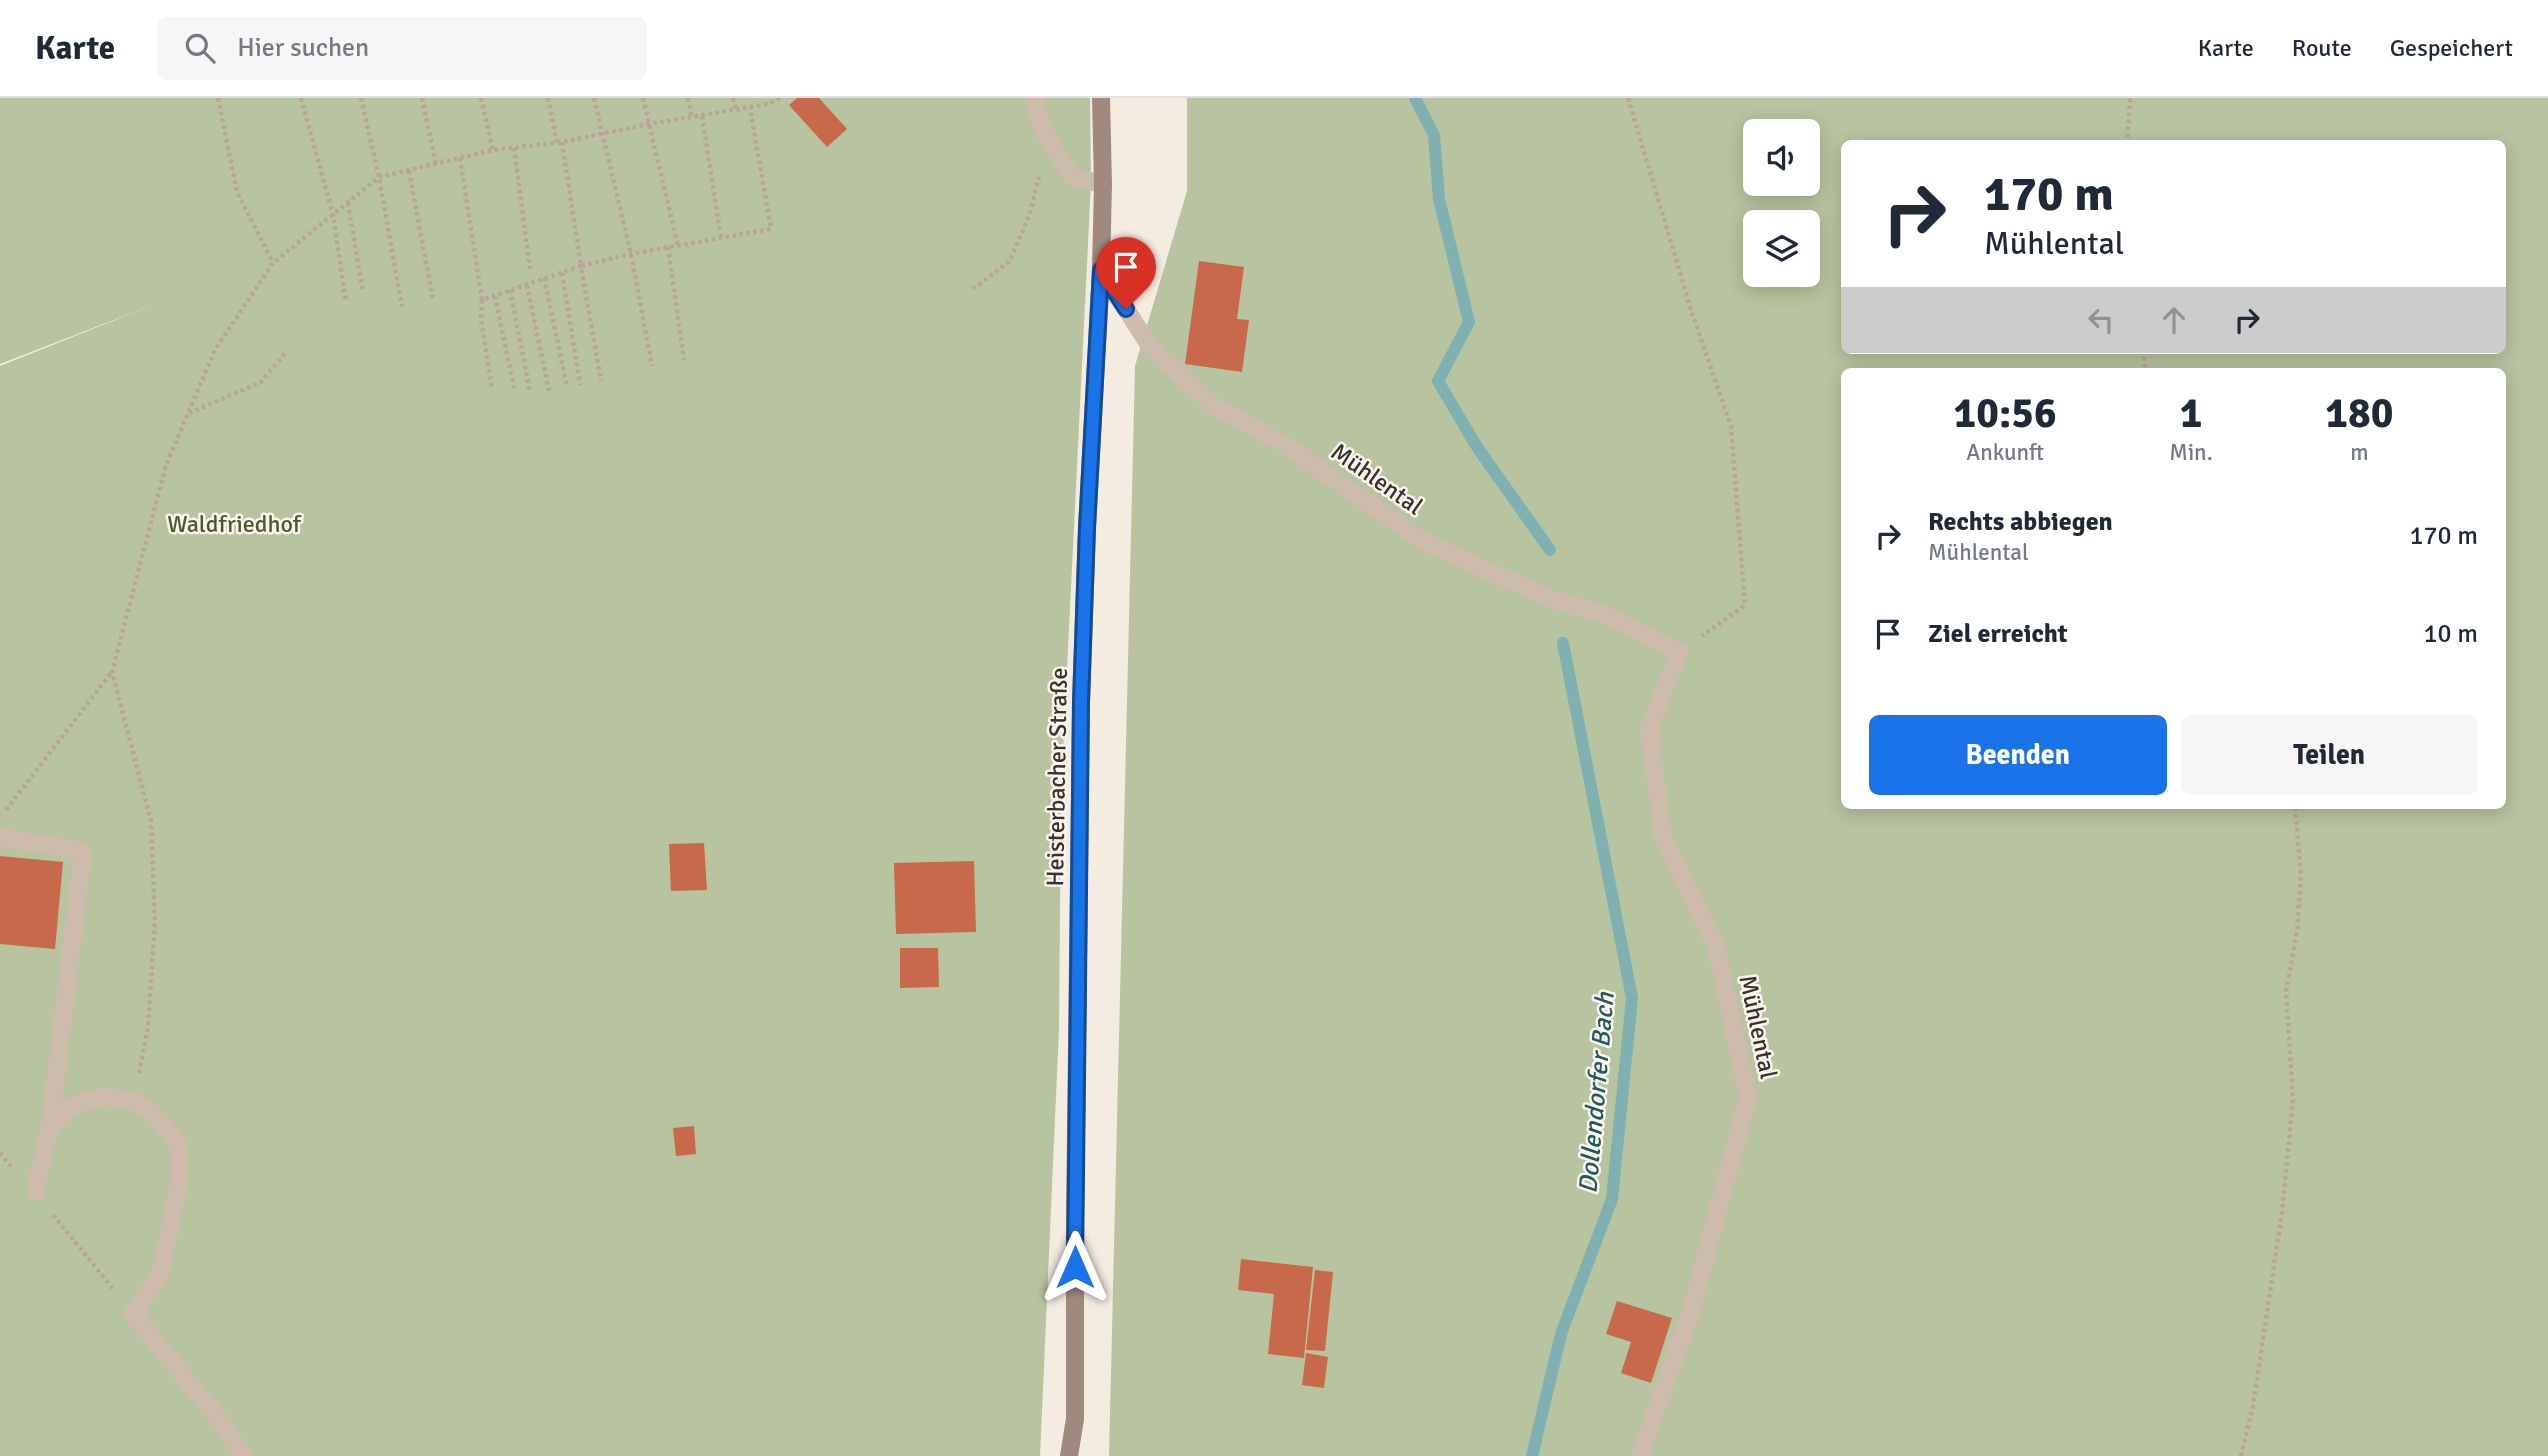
<!DOCTYPE html>
<html lang="de">
<meta charset="utf-8">
<style>
body{margin:0;font-family:Signika,sans-serif;background:#f6f6f7;color:#1f2937;height:100vh;display:flex;flex-direction:column;font-size:26px;white-space:nowrap}
*{box-sizing:border-box;margin:0}
p{font-size:23px;color:#747a83}
.icon{flex:none;width:38px;height:38px;fill:none;stroke:currentColor;stroke-width:2;stroke-linecap:round;stroke-linejoin:round}
.map{position:relative;flex:1;overflow:hidden}
.side{position:absolute;left:1841px;top:270px;width:665px;height:441px;display:flex;flex-direction:column;background:#fff;border-radius:10px;box-shadow:0 4px 18px #0003}
.side>*{flex:none}
.banner{position:absolute;left:1841px;top:42px;width:665px;height:214px;border-radius:10px;box-shadow:0 4px 18px #0003;background:#fff;color:#1f2937;overflow:hidden}
.tools{position:absolute;left:1743px;top:21px;display:grid;gap:14px}
.tools a{display:grid;place-items:center;width:77px;height:77px;border-radius:10px;background:#fff;box-shadow:0 4px 18px #0003;font-size:35px}
.pin{position:absolute;display:grid;place-items:center;width:60px;height:60px;color:#fff;margin:-72px -30px;border-radius:50% 50% 50% 0;rotate:-45deg;box-shadow:0 0 7px #0007}
.pin .icon{rotate:45deg}
.me{position:absolute;width:77px;margin:-38px;rotate:0deg;stroke-linejoin:round;filter:drop-shadow(0 0 5px #0008)}
.turn{display:flex;align-items:center;gap:24px;height:147px;padding:0 28px;font-size:32px}
.turn .icon{width:91px;height:91px;stroke-width:2.5}
.turn b{display:block;font-size:49px;line-height:60px}
.lanes{display:flex;align-items:center;height:66px;padding:0 28px;background:#0003;justify-content:center;gap:35px;direction:ltr}
.lanes .off{opacity:.35}
.eta{display:flex;justify-content:space-evenly;align-items:center;height:119px;text-align:center}
.eta b{font-size:42px;font-weight:700;line-height:49px}
.primary-button{display:flex;gap:14px;margin-top:auto;padding:14px 28px}
.primary-button a{flex:1;height:80px;border-radius:10px;background:#1a73e8;color:#fff;font-size:28px;font-weight:700;line-height:80px;text-align:center}
.primary-button a+a{background:#f6f6f7;color:#1f2937}
ul{padding:0;list-style:none}
li{display:flex;align-items:center;gap:21px;height:98px;padding:0 28px}
li div{flex:1}
li b{display:block;font-size:26px}
li em{font-style:normal}
header{display:flex;align-items:center;gap:42px;box-sizing:border-box;height:98px;padding:0 35px;background:#fff;border-bottom:2px solid #e0e1e3}
header strong{font-size:33px}
nav{display:flex;gap:38px;margin-inline-start:auto;font-size:24px}
.search{width:490px;height:63px;background:#f6f6f7;display:flex;align-items:center;gap:18px;box-sizing:border-box;padding:0 24px;border-radius:10px;color:#747a83;font-size:26px}
.map>svg:first-child{display:block}
</style>
<header>
<strong>Karte</strong>
<div class="search"><svg class="icon" aria-label="search" viewBox="0 0 24 24"><circle cx="10" cy="10" r="6"/><path d="M15 15l6 6"/></svg>Hier suchen</div>
<nav><a>Karte</a><a>Route</a><a>Gespeichert</a></nav>
</header>
<div class="map">
<svg width="2548" height="1358" viewBox="0 0 2548 1358">
<rect width="100%" height="100%" fill="#f4ebe1"/>
<!-- green -->
<path fill="#b8c4a0" fill-rule="evenodd" d="M 0,0 L 1090,0 L 1091,85 L 1061,692 L 1059,931 L 1040,1358 L 0,1358 L 0,268 L 155,206 L 0,266 Z
M 1187,0 L 2548,0 L 2548,1358 L 1109,1358 L 1135,268 L 1187,93 ZM 1755,33 L 1808,33 L 1808,86 L 1755,86 ZM 1844,46 L 2502,46 L 2502,252 L 1844,252 ZM 1755,124 L 1808,124 L 1808,177 L 1755,177 ZM 1844,273 L 2502,273 L 2502,707 L 1844,707 Z"/>
<g fill="none" stroke-linecap="round" stroke-linejoin="round">
<!-- stream -->
<path stroke="#7fb0b2" stroke-width="12" d="M 1415,0 L 1434,37 L 1439,101 L 1469,224 L 1438,283 L 1477,349 L 1550,452
M 1532,1358 L 1561,1236 L 1612,1101 L 1632,900 L 1563,545"/>
</g>
<!-- building -->
<path fill="#c8694b" d="M 797,0 L 819,0 L 847,31 L 827,49 L 789,7 Z
M 1199,163 L 1244,169 L 1237,221 L 1249,222 L 1242,274 L 1185,266 Z
M 704,745 L 707,792 L 671,793 L 669,746 Z
M 0,758 L 63,764 L 55,851 L 0,846 Z
M 974,763 L 976,834 L 896,836 L 894,765 Z
M 900,850 L 938,850 L 939,889 L 900,890 Z
M 694,1028 L 696,1056 L 676,1058 L 673,1030 Z
M 1241,1161 L 1313,1169 L 1304,1260 L 1268,1256 L 1274,1196 L 1238,1192 Z
M 1315,1172 L 1333,1174 L 1325,1253 L 1306,1252 Z
M 1617,1203 L 1672,1220 L 1651,1285 L 1621,1275 L 1631,1244 L 1606,1236 Z
M 1306,1255 L 1328,1259 L 1324,1290 L 1302,1287 Z"/>
<g fill="none" stroke-linecap="round" stroke-linejoin="round">
<!-- path -->
<path stroke="#b9a596" stroke-width="4.5" stroke-dasharray="3.5 3.5" stroke-linecap="butt" d="M 218,0 L 237,94 L 273,165
M 301,0 L 333,117 L 346,204
M 361,0 L 379,79 L 402,209
M 422,0 L 436,66
M 481,0 L 493,52
M 548,0 L 557,45
M 594,0 L 631,156 L 652,268
M 643,0 L 678,148
M 688,0 L 692,20
M 733,0 L 736,12
M 1628,0 L 1692,215 L 1731,328 L 1745,507 L 1702,538
M 702,18 L 721,140
M 562,44 L 581,168 L 631,156 L 771,131 L 750,10
M 2127,46 L 2130,0
M 514,50 L 530,171
M 460,60 L 482,202 L 581,168 L 601,283
M 409,73 L 433,202
M 348,105 L 363,194
M 668,149 L 684,262
M 562,175 L 580,287
M 544,180 L 567,289
M 527,187 L 549,293
M 973,191 L 1010,163 L 1030,115 L 1039,79
M 510,192 L 530,294
M 495,198 L 515,294
M 482,202 L 481,221 L 492,291
M 2144,252 L 2145,273
M 189,315 L 261,284 L 285,255
M 6,712 L 111,575
M 139,975 L 148,928 L 155,824 L 151,723 L 112,574 L 166,367 L 215,252 L 273,165 L 379,79 L 493,52 L 562,44 L 649,26 L 769,6 L 780,0
M 0,1055 L 11,1068
M 53,1117 L 114,1192
M 2241,1358 L 2253,1308 L 2282,1114 L 2293,1002 L 2286,893 L 2297,834 L 2301,778 L 2295,707"/>
<!-- lane -->
<path stroke="#cdbbac" stroke-width="18" d="M 1034,0 L 1043,33 L 1072,79 L 1103,86
M 0,739 L 83,753 L 50,1028
M 35,1094 L 50,1028 L 74,1007 L 104,998 L 134,1003 L 158,1020 L 179,1048 L 179,1084 L 160,1178 L 132,1215 L 227,1331 L 243,1358
M 1640,1358 L 1691,1213 L 1748,999 L 1717,852 L 1663,738 L 1649,631 L 1679,554"/>
<!-- street -->
<path stroke="#cdbbac" stroke-width="18" d="M 1101,172 L 1151,250 L 1212,306 L 1285,347 L 1423,443 L 1548,500 L 1606,517 L 1679,554"/>
<!-- secondary -->
<path stroke="#a18a7d" stroke-width="18" d="M 1069,1358 L 1075,1321 L 1075,1119 L 1081,604 L 1087,430 L 1101,172 L 1103,86 L 1101,0"/>
</g>
<g fill="none" stroke-linecap="round" stroke-linejoin="round">
<!-- route casing -->
<g stroke="#114b97" stroke-width="18">
<path id="route" d="M 1075,1169 L 1081,604 L 1087,430 L 1101,172 L 1126,211"/>
</g>
<!-- route -->
<use href="#route" stroke="#1a73e8" stroke-width="12"/>
</g>
<g text-anchor="middle" stroke-width="5" stroke-linejoin="round" paint-order="stroke">
<!-- street labels -->
<g font-size="24" fill="#3b302b" stroke="#fbf5ee">
<text transform="translate(1377 381) rotate(35)" y="8">Mühlental</text>
<text transform="translate(1057 679) rotate(-89)" y="8">Heisterbacher Straße</text>
<text transform="translate(1758 929) rotate(78)" y="8">Mühlental</text>
</g>
<!-- park labels -->
<g font-size="24" fill="#4a5a2e" stroke="#fbf5ee">
<text x="234" y="434">Waldfriedhof</text>
</g>
<!-- water labels -->
<g font-size="26" font-style="italic" fill="#1f5a5e" stroke="#fbf5ee">
<text transform="translate(1596 995) rotate(-85)" y="9">Dollendorfer Bach</text>
</g>
</g>
</svg>
<div class="tools">
<a><svg class="icon" aria-label="sound" viewBox="0 0 24 24"><path d="M4 9h4l5-4v14l-5-4H4zM17 9q2 3 0 6"/></svg></a>
<a><svg class="icon" aria-label="layers" viewBox="0 0 24 24"><path d="M12 4l9 5-9 5-9-5zM3 14l9 5 9-5"/></svg></a>
</div>
<div class="pin" style="left:1126px;top:211px;background:#d93025"><svg class="icon" aria-label="arrive" viewBox="0 0 24 24"><path d="M6 21V4h12l-3 4 3 4H6"/></svg></div>
<svg class="me" style="left:1075px;top:1169px" viewBox="-20 -20 40 40"><path d="M0-17L14 15 0 8-14 15z" fill="#1a73e8" stroke="#fff" stroke-width="4"/></svg>
<div class="banner">
<div class="turn"><svg class="icon" aria-label="right" viewBox="0 0 24 24"><path d="M7 20v-9h11M14 6l5 5-5 5"/></svg><div><b>170 m</b>Mühlental</div></div>
<div class="lanes"><svg class="icon off" aria-label="left" viewBox="0 0 24 24"><path d="M17 20v-9H6M10 6l-5 5 5 5"/></svg><svg class="icon off" aria-label="ahead" viewBox="0 0 24 24"><path d="M12 20V5M6 11l6-6 6 6"/></svg><svg class="icon" aria-label="right" viewBox="0 0 24 24"><path d="M7 20v-9h11M14 6l5 5-5 5"/></svg></div>
</div>
<section class="side">
<div class="eta">
<div><b>10:56</b><p>Ankunft</p></div>
<div><b>1</b><p>Min.</p></div>
<div><b>180</b><p>m</p></div>
</div>
<ul>
<li><svg class="icon" aria-label="right" viewBox="0 0 24 24"><path d="M7 20v-9h11M14 6l5 5-5 5"/></svg><div><b>Rechts abbiegen</b><p>Mühlental</p></div><em>170 m</em></li>
<li><svg class="icon" aria-label="arrive" viewBox="0 0 24 24"><path d="M6 21V4h12l-3 4 3 4H6"/></svg><div><b>Ziel erreicht</b></div><em>10 m</em></li>
</ul>
<div class="primary-button"><a>Beenden</a><a>Teilen</a></div>
</section>
</div>
